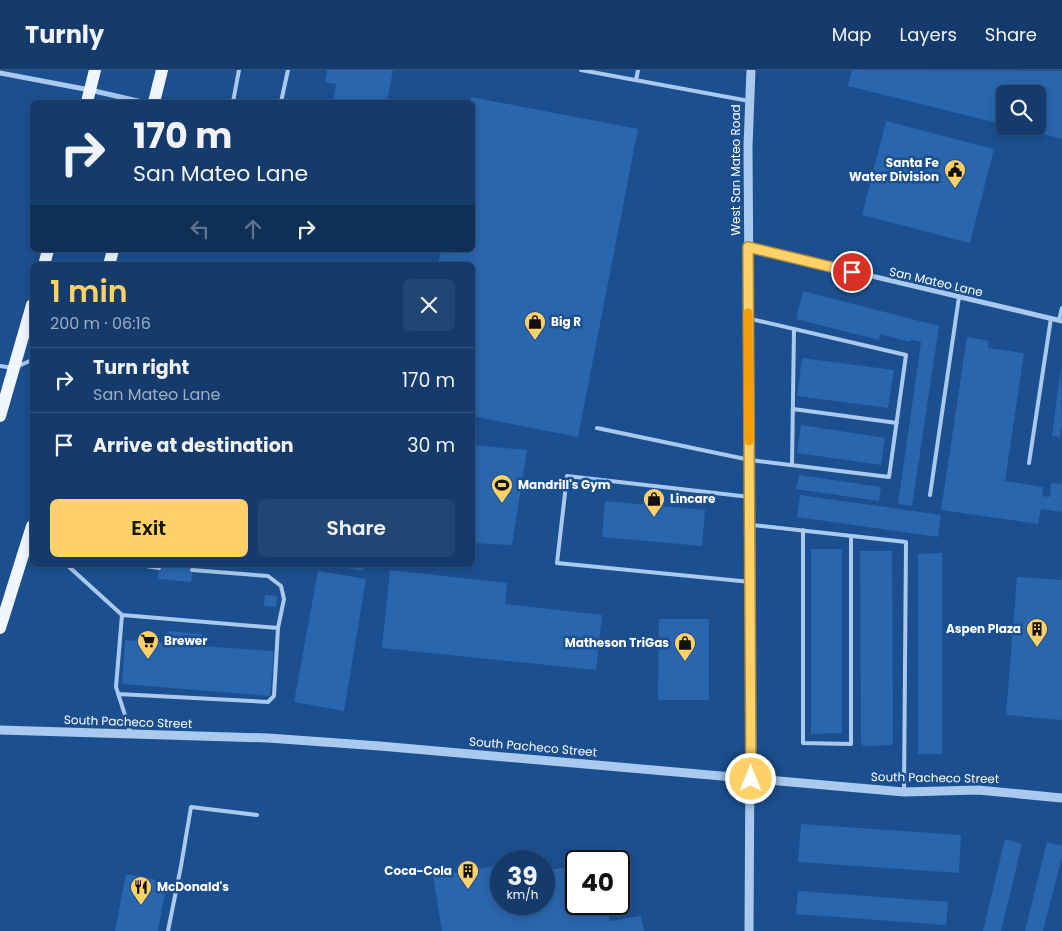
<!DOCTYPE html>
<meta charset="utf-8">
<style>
body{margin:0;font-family:Poppins,sans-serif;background:#214673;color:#f1f3f6;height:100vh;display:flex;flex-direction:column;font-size:19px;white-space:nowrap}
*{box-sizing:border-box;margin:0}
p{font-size:16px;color:#9dadc1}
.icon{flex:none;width:28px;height:28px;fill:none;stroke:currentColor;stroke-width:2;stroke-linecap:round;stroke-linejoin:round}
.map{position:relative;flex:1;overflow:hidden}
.side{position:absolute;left:30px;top:192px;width:445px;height:305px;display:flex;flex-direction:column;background:#143b6b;border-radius:8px;box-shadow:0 2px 8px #0003,0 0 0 1px #33557e}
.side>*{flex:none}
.banner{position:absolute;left:30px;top:30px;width:445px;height:152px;border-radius:8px;box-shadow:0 2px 8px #0003,0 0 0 1px #33557e;background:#143b6b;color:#f1f3f6;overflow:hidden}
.fabs{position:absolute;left:996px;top:15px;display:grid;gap:10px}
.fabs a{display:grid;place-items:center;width:50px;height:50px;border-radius:8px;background:#143b6b;box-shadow:0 2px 8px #0003,0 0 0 1px #33557e;font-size:25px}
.speed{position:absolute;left:490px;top:780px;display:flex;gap:10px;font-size:25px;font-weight:700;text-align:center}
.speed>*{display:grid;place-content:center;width:65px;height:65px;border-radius:50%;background:#143b6b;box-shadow:0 2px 8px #0003,0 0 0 1px #33557e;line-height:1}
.speed small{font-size:12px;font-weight:400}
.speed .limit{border:2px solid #111;border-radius:8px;background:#fff;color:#111}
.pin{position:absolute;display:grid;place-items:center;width:42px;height:42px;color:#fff;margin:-21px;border:2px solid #fff;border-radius:50%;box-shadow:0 1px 5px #0007}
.me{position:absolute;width:55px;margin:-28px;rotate:0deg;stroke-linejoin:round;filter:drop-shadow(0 0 4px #0008)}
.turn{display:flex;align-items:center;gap:18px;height:105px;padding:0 20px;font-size:22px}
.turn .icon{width:65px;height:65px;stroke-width:2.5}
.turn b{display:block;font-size:35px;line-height:42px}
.lanes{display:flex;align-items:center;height:48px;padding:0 20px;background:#0003;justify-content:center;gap:25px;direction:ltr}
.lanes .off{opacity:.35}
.round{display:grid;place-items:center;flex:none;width:52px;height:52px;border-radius:8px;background:#214673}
.overview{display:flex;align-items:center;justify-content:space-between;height:85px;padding:0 20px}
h1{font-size:30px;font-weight:600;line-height:38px;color:#ffd166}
.action{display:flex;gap:10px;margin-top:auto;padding:10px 20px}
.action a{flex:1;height:58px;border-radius:8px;background:#ffd166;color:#111;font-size:20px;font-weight:600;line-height:58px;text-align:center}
.action a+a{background:#214673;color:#f1f3f6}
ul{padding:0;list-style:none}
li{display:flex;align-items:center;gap:15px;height:65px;padding:0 20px;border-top:1px solid #33557e}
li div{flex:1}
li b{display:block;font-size:19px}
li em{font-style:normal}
header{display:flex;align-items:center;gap:30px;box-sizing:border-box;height:70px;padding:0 25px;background:#143b6b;border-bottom:1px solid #33557e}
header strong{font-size:24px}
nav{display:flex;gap:28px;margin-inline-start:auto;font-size:18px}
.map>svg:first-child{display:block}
</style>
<header>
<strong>Turnly</strong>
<nav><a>Map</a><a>Layers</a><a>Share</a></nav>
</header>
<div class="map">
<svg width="1062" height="861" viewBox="0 0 1062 861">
<rect width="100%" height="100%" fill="#1b4f8f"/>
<!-- building -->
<path fill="#2a66ad" d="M 327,0 L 393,0 L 387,32 L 333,32 L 336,14 L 325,12 Z
M 852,0 L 1062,1 L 1062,69 L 1014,57 L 1038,56 L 1038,24 L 1005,24 L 1005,55 L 848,16 Z
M 471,27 L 638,59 L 578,367 L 472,346 L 472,195 L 438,195 L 441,180 L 472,180 L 472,32 L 470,32 Z
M 886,51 L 994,79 L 970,173 L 862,145 Z
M 803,221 L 939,256 L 912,436 L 898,434 L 921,272 L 911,270 L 910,272 L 880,264 L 879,270 L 796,249 Z
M 967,267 L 989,271 L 988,278 L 1024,283 L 1005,411 L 1043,417 L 1042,426 L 1050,427 L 1051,413 L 1062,414 L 1062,442 L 1041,439 L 1038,454 L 941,440 Z
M 802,288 L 894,300 L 888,338 L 797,326 Z
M 1061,297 L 1062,354 L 1060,367 L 1052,366 Z
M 801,355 L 885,368 L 881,395 L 797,383 Z
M 472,375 L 527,380 L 512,475 L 472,473 Z
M 799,405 L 881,417 L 879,431 L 796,419 Z
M 800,425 L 941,445 L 938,467 L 797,447 Z
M 605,431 L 705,440 L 702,476 L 602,467 Z
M 811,479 L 842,479 L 842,663 L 811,664 Z
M 860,481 L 892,481 L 893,674 L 890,675 L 864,676 L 861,673 Z
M 942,483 L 942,684 L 918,684 L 918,484 Z
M 159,495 L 193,495 L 191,512 L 158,509 Z
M 331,495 L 364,495 L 363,501 Z
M 390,500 L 507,513 L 505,534 L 602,545 L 596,600 L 382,578 Z
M 318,501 L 366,509 L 344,641 L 294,632 Z
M 1017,507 L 1062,510 L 1062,650 L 1006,645 Z
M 265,525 L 277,526 L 276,537 L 264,536 Z
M 659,549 L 709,549 L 709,630 L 658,630 Z
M 167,561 L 202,564 L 201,576 L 274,581 L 270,626 L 122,614 L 125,570 L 166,573 Z
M 801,754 L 961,765 L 959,803 L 798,792 Z
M 1005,769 L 1022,774 L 1001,861 L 983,861 Z
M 1047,772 L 1062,776 L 1062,787 L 1043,861 L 1025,861 Z
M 501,795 L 501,834 L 544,834 L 544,801 L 576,795 L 576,834 L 607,834 L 610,851 L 641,846 L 644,861 L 442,861 L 433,806 Z
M 126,804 L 167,812 L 158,861 L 115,861 Z
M 798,821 L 948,832 L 946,855 L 796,844 Z"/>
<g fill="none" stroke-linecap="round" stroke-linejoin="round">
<!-- service -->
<path stroke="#a9c9ee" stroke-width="4" d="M 581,0 L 749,31
M 636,10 L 638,0
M 233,32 L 239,0
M 281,32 L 288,0
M 1059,250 L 1062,238
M 0,296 L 14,298 L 32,290
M 793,339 L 897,353
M 597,358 L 750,390 L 889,407 L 906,285 L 751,249
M 1029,393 L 1051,248
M 792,395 L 794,260
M 930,425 L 959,227
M 750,427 L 567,406 L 557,493 L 751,512
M 752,455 L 906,472 L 904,722
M 803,460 L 803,673 L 851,674 L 851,466
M 67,495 L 122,545 L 116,617 L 131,664
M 139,495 L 159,498
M 122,545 L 278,558
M 118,624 L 268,632 L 274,626 L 278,558 L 284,529 L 281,516 L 268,506 L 192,500
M 168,861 L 181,796 L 191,737 L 257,745"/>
<!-- minor -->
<path stroke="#a9c9ee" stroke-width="5" d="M 0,3 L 90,20 L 142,32
M 749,177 L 1062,251"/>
<!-- tertiary -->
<path stroke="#a9c9ee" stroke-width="9" d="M 0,660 L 268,668 L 380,676 L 904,722 L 978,720 L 1062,728
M 749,861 L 751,512 L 748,76 L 751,0"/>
<!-- primary -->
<path stroke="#f0f6ff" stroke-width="12" d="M 87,32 L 95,0
M 154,32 L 162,0
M 44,195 L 48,180
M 109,195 L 113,180
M 0,346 L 32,235
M 0,558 L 32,456"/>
</g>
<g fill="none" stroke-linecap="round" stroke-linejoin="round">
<!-- route casing -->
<g stroke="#a68842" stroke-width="12">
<path id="route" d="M 751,709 L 748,177 L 852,202"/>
</g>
<!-- route -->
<use href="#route" stroke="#ffd166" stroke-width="9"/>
<!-- slow -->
<path stroke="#f59e0b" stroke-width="9" d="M 748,243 L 749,371"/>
</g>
<!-- icons -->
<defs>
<g id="civic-pin" transform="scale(1.125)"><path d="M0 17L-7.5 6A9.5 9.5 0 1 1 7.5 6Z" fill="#ffd166" stroke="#1b4f8f"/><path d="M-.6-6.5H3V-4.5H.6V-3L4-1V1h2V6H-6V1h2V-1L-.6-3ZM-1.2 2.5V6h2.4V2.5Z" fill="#111"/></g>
<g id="shop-pin" transform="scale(1.125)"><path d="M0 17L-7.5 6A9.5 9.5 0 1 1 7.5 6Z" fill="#ffd166" stroke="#1b4f8f"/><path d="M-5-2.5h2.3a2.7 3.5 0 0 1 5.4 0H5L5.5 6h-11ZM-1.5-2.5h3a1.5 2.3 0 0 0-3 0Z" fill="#111"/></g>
<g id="stadium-pin" transform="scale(1.125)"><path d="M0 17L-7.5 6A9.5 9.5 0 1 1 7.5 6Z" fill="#ffd166" stroke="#1b4f8f"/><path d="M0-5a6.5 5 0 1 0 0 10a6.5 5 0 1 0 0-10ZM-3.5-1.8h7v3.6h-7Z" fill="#111"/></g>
<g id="building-pin" transform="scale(1.125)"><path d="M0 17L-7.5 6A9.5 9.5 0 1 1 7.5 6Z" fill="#ffd166" stroke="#1b4f8f"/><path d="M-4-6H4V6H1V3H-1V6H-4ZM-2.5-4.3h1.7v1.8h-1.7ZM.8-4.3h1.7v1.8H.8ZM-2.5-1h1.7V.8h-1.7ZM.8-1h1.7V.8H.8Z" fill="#111"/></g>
<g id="supermarket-pin" transform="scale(1.125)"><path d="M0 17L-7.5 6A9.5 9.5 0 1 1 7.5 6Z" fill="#ffd166" stroke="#1b4f8f"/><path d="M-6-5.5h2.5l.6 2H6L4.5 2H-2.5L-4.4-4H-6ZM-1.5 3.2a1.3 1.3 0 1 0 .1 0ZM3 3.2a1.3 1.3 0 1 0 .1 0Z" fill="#111"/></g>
<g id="restaurant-pin" transform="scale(1.125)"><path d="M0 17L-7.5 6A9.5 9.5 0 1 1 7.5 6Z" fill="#ffd166" stroke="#1b4f8f"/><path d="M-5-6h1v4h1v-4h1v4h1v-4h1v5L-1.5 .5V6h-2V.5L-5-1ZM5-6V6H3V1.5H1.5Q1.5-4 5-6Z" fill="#111"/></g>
</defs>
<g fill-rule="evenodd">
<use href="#civic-pin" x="955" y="100"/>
<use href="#shop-pin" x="535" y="252"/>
<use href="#stadium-pin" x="502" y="415"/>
<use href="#shop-pin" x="654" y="429"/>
<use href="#building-pin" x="1037" y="559"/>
<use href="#supermarket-pin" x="148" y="571"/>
<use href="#shop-pin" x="685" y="573"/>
<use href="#building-pin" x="468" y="801"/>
<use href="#restaurant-pin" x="141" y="817"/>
</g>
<g text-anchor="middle" stroke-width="5" stroke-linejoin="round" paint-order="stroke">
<!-- poi labels -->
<g font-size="12" font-weight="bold" fill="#fff" stroke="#1b4f8f" text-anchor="start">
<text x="939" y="97" text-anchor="end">Santa Fe<tspan x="939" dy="14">Water Division</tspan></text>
<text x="551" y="256">Big R</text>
<text x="518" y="419">Mandrill's Gym</text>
<text x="670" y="433">Lincare</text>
<text x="1021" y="563" text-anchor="end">Aspen Plaza</text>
<text x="164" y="575">Brewer</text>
<text x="669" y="577" text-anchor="end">Matheson TriGas</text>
<text x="452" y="805" text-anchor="end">Coca-Cola</text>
<text x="157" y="821">McDonald's</text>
</g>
<!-- street labels -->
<g font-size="12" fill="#fff" stroke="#1b4f8f">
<text transform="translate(736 100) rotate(-90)" y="4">West San Mateo Road</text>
<text transform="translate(936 212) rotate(13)" y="4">San Mateo Lane</text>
<text transform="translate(128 652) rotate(2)" y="4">South Pacheco Street</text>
<text transform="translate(533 677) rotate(5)" y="4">South Pacheco Street</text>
<text transform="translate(935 708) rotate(1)" y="4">South Pacheco Street</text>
</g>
</g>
</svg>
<div class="fabs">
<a><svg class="icon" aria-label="search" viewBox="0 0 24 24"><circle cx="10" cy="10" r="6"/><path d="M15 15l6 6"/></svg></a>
</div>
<div class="speed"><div>39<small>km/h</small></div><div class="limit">40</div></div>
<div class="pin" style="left:852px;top:202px;background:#d93025"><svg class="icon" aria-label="arrive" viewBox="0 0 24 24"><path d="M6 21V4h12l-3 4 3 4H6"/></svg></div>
<svg class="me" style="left:751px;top:709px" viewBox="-20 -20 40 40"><circle r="17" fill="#ffd166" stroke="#fff" stroke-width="3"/><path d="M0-11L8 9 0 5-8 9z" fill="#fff"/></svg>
<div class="banner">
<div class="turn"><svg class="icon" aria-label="right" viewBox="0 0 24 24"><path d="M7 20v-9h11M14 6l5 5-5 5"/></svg><div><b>170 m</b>San Mateo Lane</div></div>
<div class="lanes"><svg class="icon off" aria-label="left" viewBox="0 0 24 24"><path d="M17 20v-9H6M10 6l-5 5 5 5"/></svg><svg class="icon off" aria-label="ahead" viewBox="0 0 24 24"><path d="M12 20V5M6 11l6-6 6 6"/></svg><svg class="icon" aria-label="right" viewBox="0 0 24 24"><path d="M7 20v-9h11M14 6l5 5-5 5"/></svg></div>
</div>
<section class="side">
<div class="overview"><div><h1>1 min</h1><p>200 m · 06:16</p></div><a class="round"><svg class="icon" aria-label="close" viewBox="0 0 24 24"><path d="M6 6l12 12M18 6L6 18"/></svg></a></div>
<ul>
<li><svg class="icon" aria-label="right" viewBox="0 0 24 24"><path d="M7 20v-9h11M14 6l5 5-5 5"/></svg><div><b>Turn right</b><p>San Mateo Lane</p></div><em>170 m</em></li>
<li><svg class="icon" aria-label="arrive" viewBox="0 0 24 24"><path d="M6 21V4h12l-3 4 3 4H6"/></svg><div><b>Arrive at destination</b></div><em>30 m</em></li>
</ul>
<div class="action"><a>Exit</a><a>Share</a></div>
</section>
</div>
